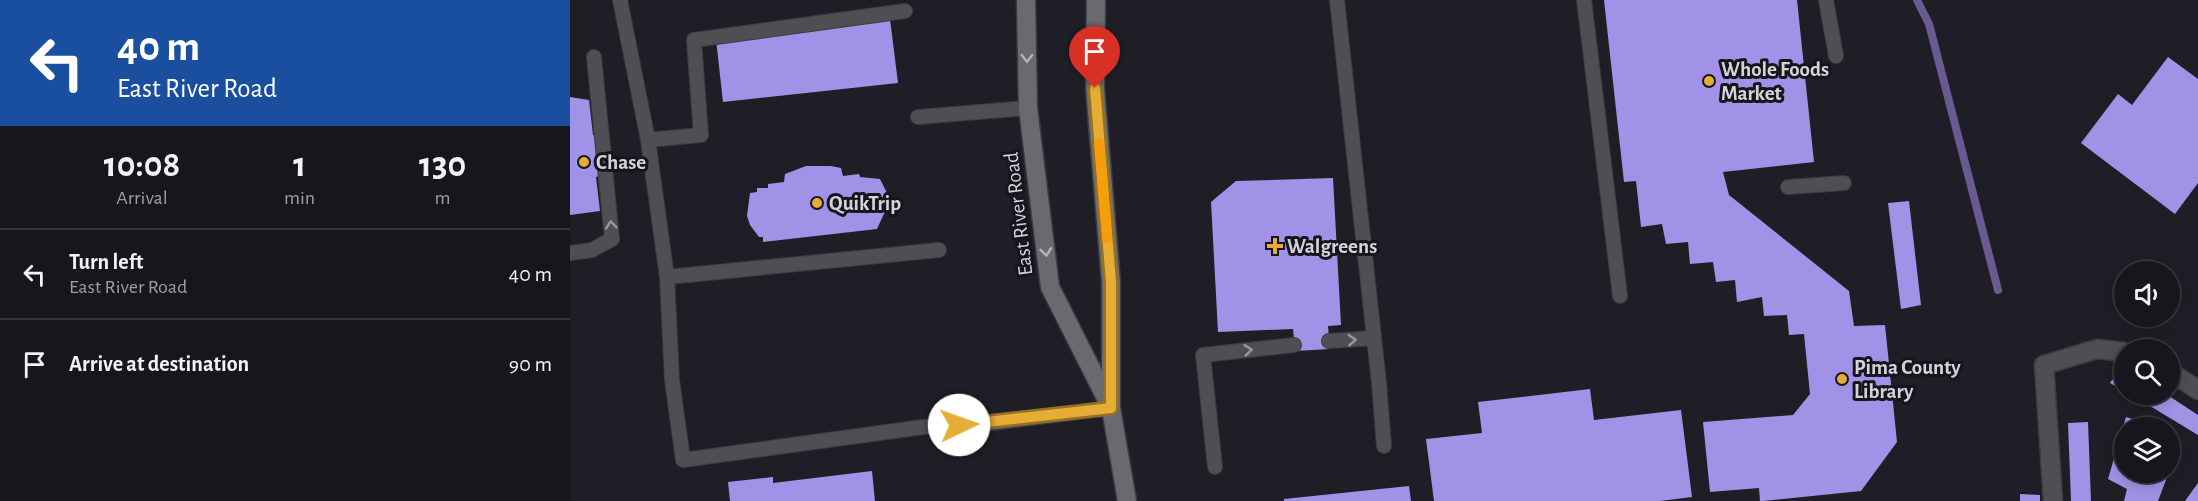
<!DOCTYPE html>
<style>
body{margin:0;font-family:"Alegreya Sans",sans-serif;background:#201f25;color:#f1f3f6;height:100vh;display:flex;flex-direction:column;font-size:22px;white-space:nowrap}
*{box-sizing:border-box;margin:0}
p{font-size:20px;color:#9e9fa3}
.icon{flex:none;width:33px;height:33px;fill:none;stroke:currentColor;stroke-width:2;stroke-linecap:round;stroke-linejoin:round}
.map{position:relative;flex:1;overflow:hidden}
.side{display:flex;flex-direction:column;background:#17161c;width:570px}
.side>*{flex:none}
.top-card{background:#1a4fa0;color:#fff;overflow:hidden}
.tools{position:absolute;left:1544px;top:261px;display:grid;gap:12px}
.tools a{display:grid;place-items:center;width:66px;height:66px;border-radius:50%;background:#17161c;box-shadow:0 3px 15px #0003,0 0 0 2px #36353b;font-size:30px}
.pin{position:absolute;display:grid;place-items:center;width:51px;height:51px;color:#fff;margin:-62px -26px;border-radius:50% 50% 50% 0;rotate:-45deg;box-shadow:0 0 6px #0007}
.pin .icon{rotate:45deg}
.me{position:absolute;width:66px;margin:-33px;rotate:87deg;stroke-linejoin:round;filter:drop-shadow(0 0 4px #0008)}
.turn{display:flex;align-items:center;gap:21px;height:126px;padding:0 18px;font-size:27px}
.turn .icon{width:78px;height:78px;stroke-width:2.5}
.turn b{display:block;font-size:42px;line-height:51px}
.eta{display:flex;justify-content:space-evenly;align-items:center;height:102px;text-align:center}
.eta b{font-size:36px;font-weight:600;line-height:42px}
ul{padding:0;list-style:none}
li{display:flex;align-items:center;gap:18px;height:90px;padding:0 18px;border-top:2px solid #36353b}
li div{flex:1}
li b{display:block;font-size:22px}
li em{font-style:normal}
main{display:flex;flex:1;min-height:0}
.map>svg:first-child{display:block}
</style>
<main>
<section class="side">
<div class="top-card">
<div class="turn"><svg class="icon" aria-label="left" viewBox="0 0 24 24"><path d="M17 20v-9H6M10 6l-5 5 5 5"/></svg><div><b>40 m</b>East River Road</div></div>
</div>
<div class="eta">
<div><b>10:08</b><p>Arrival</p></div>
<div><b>1</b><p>min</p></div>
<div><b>130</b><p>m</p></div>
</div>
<ul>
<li><svg class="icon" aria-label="left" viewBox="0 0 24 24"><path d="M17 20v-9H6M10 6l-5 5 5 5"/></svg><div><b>Turn left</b><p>East River Road</p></div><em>40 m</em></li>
<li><svg class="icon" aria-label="arrive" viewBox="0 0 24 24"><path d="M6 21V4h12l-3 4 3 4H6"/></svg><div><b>Arrive at destination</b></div><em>90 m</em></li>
</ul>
</section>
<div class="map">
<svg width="1628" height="501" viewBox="0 0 1628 501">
<rect width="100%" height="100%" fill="#1f1e26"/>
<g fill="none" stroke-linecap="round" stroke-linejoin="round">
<!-- stream -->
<path stroke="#695b91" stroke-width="8" d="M 1347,0 L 1359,24 L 1428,290"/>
</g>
<!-- building -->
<path fill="#a292e7" d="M 1034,0 L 1227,0 L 1244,162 L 1153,172 L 1159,195 L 1279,291 L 1284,326 L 1315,325 L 1327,442 L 1291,491 L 1193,501 L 1190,501 L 1189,488 L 1140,492 L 1133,422 L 1223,415 L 1240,394 L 1234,334 L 1219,335 L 1217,315 L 1194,316 L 1192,297 L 1167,302 L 1165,280 L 1146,282 L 1143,262 L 1120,264 L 1118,242 L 1096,244 L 1092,224 L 1071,227 L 1066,181 L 1054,182 Z
M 320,19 L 328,83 L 153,102 L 146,39 Z
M 1598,57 L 1628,79 L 1628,183 L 1605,214 L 1511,143 L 1548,94 L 1562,105 Z
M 0,97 L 19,100 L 23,135 L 26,135 L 27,148 L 29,176 L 26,177 L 30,211 L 0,215 Z
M 236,166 L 261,166 L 271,168 L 273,176 L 289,174 L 290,177 L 310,179 L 317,193 L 318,205 L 307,229 L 193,242 L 193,237 L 189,237 L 180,225 L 177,216 L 180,193 L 187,192 L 187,188 L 198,188 L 198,184 L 214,182 L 215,174 Z
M 763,178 L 771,325 L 758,326 L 760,349 L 725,351 L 723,329 L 648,332 L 641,202 L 666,181 Z
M 1339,201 L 1351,305 L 1331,309 L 1318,203 Z
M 1552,366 L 1554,368 L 1554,391 L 1540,383 Z
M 1020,389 L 1024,420 L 1111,410 L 1122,497 L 1090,501 L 864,501 L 856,439 L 912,433 L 908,402 Z
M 1560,394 L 1596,394 L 1628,415 L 1628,435 Z
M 1556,417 L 1587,427 L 1554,428 L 1554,472 L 1599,472 L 1588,501 L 1554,501 L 1557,489 L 1538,479 Z
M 1518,422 L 1521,501 L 1501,501 L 1498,423 Z
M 302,471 L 305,501 L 160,501 L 158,482 L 203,477 L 203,483 Z
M 1628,483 L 1628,501 L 1615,501 Z
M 839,486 L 841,501 L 714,501 L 714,499 Z
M 1450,494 L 1470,495 L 1470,501 L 1450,501 Z"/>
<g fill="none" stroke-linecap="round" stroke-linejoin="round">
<!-- lane casing -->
<g stroke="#3c3b42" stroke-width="16">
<path id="lane" d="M 50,0 L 78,140 L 97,277 L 369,250
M 767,0 L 809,383 L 814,446
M 1014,0 L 1050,296
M 1256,0 L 1266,56
M 348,117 L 458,108
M 78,140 L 131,135 L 124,40 L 335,11
M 1218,187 L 1274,183
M 0,253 L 22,250 L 42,239 L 24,57
M 97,277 L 102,380 L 113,460 L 353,427 L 414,424 L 541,408
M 759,341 L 804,338
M 645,467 L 633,355 L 724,345"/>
</g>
<!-- street casing -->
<g stroke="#3c3b42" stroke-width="21">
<path id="street" d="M 1599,371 L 1628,390
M 1483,501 L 1474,365 L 1527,349 L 1554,352"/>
</g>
<!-- secondary casing -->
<g stroke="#3c3b42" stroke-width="21">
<path id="secondary" d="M 456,0 L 458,108 L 480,287 L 539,404
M 526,0 L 525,88 L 541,282 L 541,408 L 557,501"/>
</g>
<!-- lane -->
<use href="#lane" stroke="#4f4f53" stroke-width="14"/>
<!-- street -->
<use href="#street" stroke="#4f4f53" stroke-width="18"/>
<!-- secondary -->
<use href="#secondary" stroke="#6a696f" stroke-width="18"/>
</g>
<!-- one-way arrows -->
<defs><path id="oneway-chevron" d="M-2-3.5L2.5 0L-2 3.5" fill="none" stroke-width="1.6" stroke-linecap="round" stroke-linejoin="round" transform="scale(1.5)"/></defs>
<g stroke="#b4b3b8">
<use href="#oneway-chevron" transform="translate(457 58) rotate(89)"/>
<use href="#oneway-chevron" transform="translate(476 252) rotate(83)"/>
</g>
<g stroke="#98989c">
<use href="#oneway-chevron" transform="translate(41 225) rotate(-96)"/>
<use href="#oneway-chevron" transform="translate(782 340) rotate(-4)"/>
<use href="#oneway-chevron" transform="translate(678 350) rotate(-6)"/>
</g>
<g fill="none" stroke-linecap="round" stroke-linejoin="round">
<!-- route casing -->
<g stroke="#967023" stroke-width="15">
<path id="route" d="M 389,425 L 541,408 L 541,282 L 525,88"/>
</g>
<!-- route -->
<use href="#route" stroke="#e6ad36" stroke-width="10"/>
<!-- slow -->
<path stroke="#f59e0b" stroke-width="10" d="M 529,143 L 537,238"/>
</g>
<!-- markers -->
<g fill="#e6ad36" stroke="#16151d" stroke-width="2">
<circle cx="1139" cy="81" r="6"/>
<circle cx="14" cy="162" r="6"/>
<circle cx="247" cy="203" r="6"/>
<path d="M702 237h6v6h6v6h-6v6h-6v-6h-6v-6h6z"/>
<circle cx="1272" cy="379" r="6"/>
</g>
<g text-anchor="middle" stroke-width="6" stroke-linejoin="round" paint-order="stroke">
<!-- poi labels -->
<g font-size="21" font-weight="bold" fill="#d3d3d8" stroke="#16151d" text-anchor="start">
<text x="1151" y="76">Whole Foods<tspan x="1151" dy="24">Market</tspan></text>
<text x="26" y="169">Chase</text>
<text x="259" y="210">QuikTrip</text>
<text x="717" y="253">Walgreens</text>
<text x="1284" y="374">Pima County<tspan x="1284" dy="24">Library</tspan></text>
</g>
<!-- street labels -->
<g font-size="21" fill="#d3d3d8" stroke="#16151d">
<text transform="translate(448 214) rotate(-97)" y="7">East River Road</text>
</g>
</g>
</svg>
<div class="tools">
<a><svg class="icon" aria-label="sound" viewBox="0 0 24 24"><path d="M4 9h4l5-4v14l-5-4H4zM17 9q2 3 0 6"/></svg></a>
<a><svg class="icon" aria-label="search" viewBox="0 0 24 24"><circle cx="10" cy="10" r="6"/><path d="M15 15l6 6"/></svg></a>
<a><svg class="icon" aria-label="layers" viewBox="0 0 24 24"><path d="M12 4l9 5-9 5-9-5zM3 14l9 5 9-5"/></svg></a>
</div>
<div class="pin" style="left:525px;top:88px;background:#d93025"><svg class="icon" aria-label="arrive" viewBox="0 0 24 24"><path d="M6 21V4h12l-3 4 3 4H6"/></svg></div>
<svg class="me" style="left:389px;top:425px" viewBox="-20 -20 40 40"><circle r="19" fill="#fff"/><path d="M0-13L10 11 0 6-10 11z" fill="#e6ad36"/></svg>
</div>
</main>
